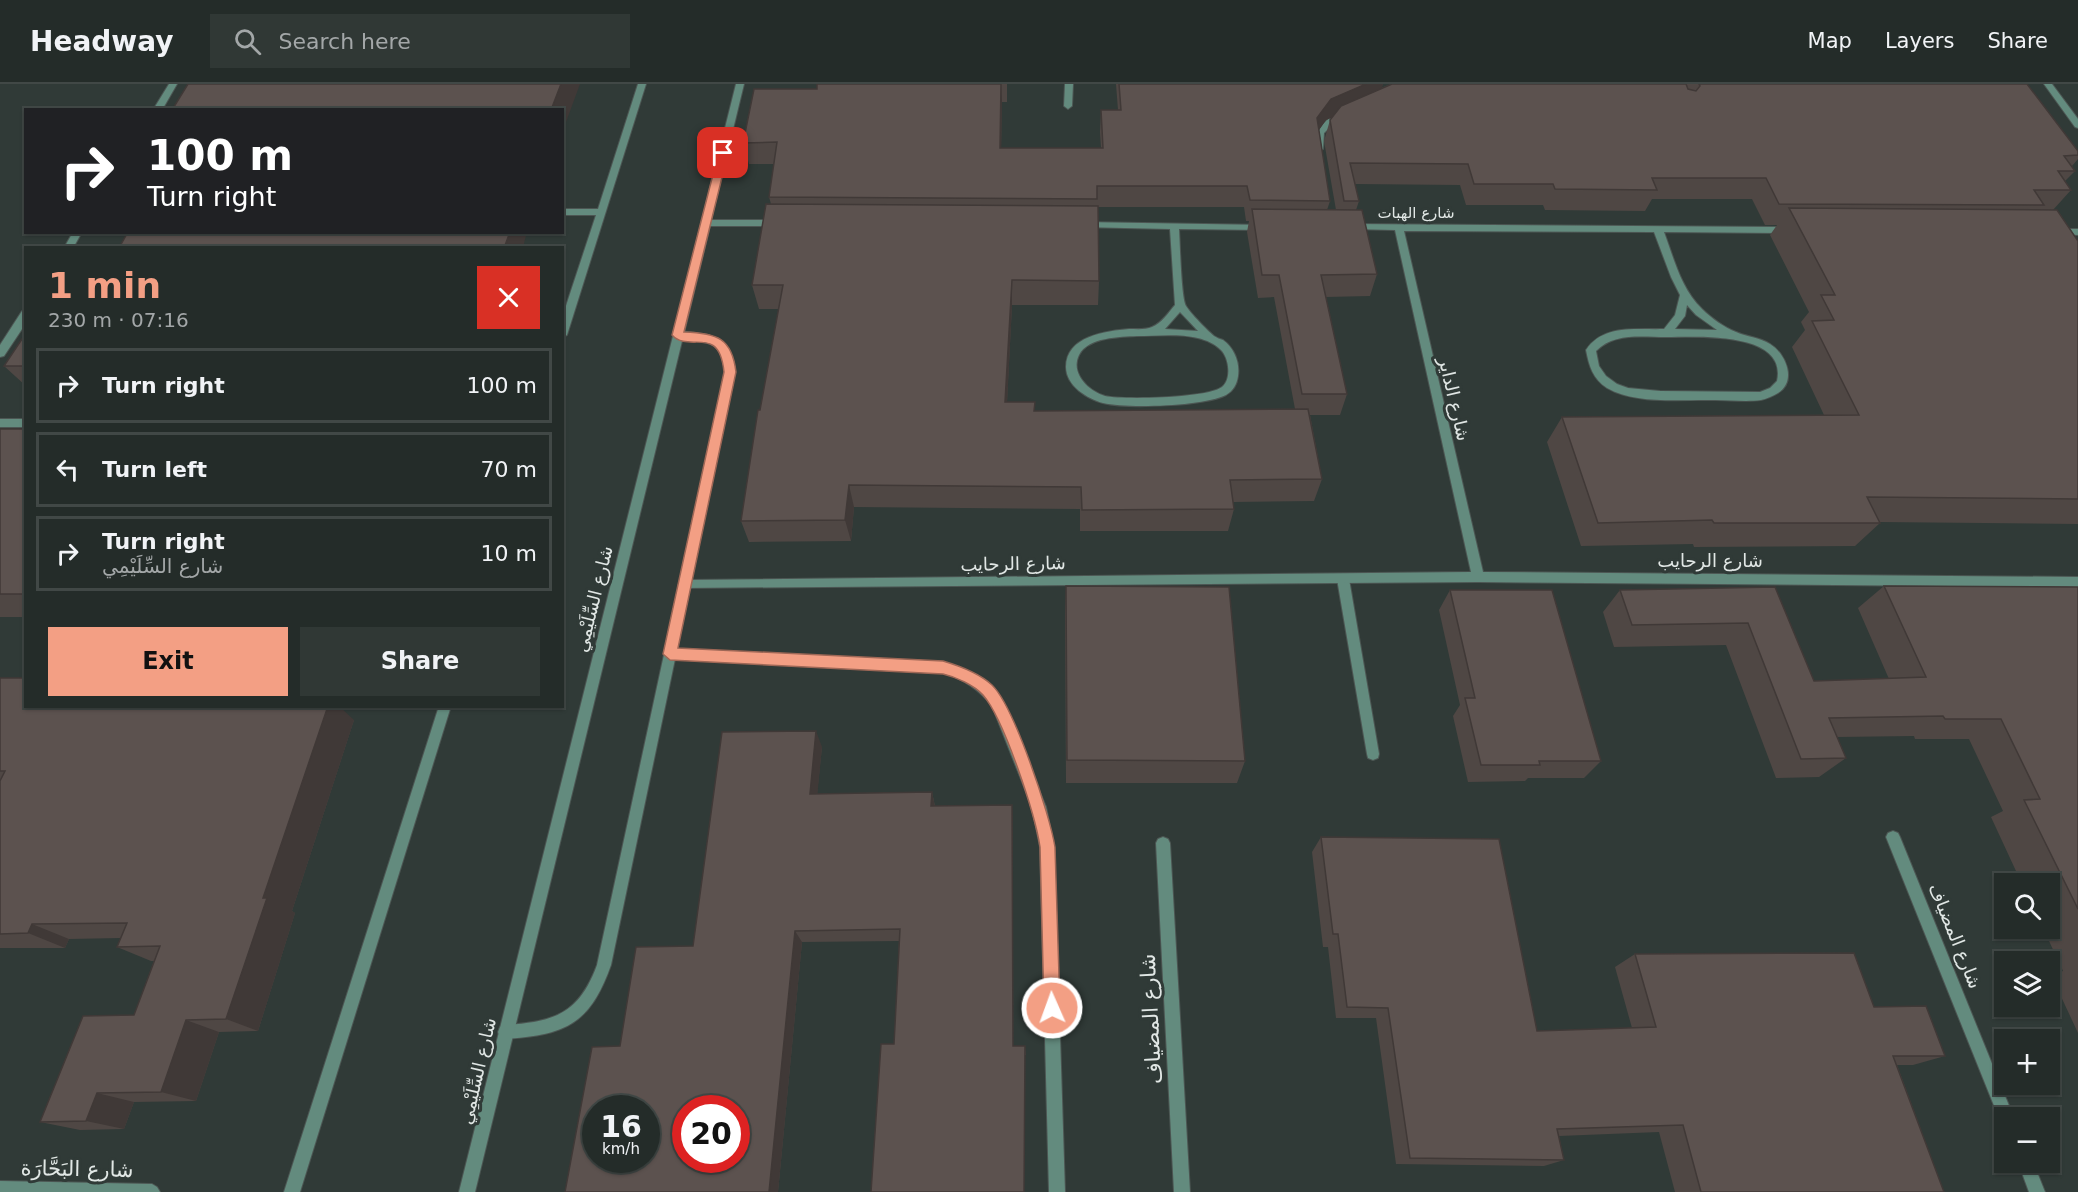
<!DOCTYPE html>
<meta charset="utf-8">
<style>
body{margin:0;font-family:"DejaVu Sans","Noto Sans Arabic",sans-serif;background:#303835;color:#f1f3f6;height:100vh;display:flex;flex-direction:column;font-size:22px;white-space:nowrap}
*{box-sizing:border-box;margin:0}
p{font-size:20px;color:#a3a7a8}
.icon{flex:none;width:33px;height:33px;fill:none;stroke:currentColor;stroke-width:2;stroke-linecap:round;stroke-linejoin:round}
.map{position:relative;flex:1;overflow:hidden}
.details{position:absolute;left:24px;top:162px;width:540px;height:462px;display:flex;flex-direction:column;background:#242c29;border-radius:0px;box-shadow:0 2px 4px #0004,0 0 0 2px #414846}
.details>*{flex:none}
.guide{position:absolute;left:24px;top:24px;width:540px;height:126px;border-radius:0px;box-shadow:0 2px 4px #0004,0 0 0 2px #414846;background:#202124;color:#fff;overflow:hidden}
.controls{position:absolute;left:1994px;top:789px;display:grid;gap:12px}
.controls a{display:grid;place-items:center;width:66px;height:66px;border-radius:0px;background:#242c29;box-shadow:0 2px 4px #0004,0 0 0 2px #414846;font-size:30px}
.speed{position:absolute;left:582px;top:1011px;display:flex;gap:12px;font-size:30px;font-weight:700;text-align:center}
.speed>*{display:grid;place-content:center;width:78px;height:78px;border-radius:50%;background:#242c29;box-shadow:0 2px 4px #0004,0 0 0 2px #414846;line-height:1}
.speed small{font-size:15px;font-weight:400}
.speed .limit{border:9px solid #d22;background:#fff;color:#111}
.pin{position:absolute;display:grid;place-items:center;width:51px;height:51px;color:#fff;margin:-26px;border-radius:12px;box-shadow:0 3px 9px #0006}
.me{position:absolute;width:66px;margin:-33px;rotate:358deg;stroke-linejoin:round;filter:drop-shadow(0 0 4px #0008)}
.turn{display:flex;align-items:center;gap:21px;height:126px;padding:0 24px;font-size:27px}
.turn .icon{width:78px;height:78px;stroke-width:2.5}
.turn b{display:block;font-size:42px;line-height:51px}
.round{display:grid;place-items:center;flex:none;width:63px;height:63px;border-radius:0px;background:#303835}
.head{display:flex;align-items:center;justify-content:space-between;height:102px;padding:0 24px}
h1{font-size:36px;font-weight:800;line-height:45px;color:#f39f84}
.button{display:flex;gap:12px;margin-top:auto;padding:12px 24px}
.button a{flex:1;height:69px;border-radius:0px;background:#f39f84;color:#111;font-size:24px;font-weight:800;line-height:69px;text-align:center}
.button a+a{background:#303835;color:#f1f3f6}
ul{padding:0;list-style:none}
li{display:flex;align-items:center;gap:18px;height:75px;margin:0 12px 9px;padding:0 12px;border:3px solid #414846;border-radius:0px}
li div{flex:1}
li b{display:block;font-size:22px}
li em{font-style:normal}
header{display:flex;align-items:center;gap:36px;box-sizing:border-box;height:84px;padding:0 30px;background:#242c29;border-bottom:2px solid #414846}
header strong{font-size:28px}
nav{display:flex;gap:33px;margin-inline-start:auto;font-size:21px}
.search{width:420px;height:54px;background:#303835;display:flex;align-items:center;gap:15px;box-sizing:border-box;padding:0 21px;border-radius:0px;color:#a3a7a8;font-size:22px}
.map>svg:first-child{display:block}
</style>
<header>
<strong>Headway</strong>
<div class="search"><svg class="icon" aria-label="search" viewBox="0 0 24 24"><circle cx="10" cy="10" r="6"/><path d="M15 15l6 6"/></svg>Search here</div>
<nav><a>Map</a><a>Layers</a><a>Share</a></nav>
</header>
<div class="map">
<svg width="2078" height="1108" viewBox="0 0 2078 1108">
<rect width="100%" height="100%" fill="#303a37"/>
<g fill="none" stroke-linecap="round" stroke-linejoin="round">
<!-- lane casing -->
<g stroke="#4c5653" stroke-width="2">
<path id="lane" d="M 678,247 C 709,250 732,251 735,288 L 677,565 L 943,578 L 978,592 L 990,602 L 1001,615 L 1046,723 L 1054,763 L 1065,1108 L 1049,1108 L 1040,763 L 1032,723 L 992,622 C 979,605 963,595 943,588 L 675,575 L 611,881 C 590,940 566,951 505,955 L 500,953 L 498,948 L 500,943 L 505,941 C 554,938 579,930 597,881 L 725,288 C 722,251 702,260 674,254 L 673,251 Z
M 0,335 L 26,335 L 26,343 L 0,343 Z
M 1343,490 L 1347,492 L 1349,495 L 1379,670 L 1378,674 L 1373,676 L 1368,674 L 1367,670 L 1337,495 L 1339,492 Z"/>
</g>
<!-- street casing -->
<g stroke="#4c5653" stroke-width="2">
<path id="street" d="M 169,0 L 177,0 L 162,26 L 153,26 Z
M 638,0 L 646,0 L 567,251 L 562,254 L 562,234 L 596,131 L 562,131 L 562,125 L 598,125 Z
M 736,0 L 744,0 L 711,136 L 777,136 L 782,139 L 777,142 L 710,142 L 475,1108 L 459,1108 Z
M 1065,0 L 1073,0 L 1072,22 L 1068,25 L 1064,22 Z
M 2044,0 L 2052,0 L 2078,35 L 2078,44 L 2075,43 Z
M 1342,30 L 1346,33 L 1345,35 L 1336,37 L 1324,49 L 1323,65 L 1319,68 L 1316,67 L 1317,46 L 1330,33 Z
M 1082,138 L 1266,141 L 1268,143 L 1263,146 L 1179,145 C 1180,159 1181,214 1186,222 C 1191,230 1207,246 1214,252 C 1217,254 1220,255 1223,256 C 1234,264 1240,278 1238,292 C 1237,300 1233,307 1226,311 C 1204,322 1128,325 1103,319 C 1088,315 1066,302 1066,283 C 1066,252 1106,247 1129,245 C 1136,245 1146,246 1152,243 C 1162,239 1168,229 1175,221 L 1170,145 L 1079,143 L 1079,139 ZM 1180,228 L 1198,247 L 1165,245 ZM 1137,252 C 1162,252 1201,246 1221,266 C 1229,274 1232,295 1222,303 C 1208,314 1123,316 1105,312 C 1088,307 1070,289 1079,271 C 1088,253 1120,253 1137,252 Z
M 1352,140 L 1788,143 L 1793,146 L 1788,149 L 1664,148 C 1674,175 1681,205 1702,225 C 1711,234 1725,244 1736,248 C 1747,253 1759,253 1770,260 C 1786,270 1797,297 1778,309 C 1773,312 1766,315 1761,316 C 1747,318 1730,316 1715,316 C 1684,315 1635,321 1607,304 C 1593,295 1589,282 1586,266 C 1603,240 1636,246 1664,245 L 1675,231 L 1680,211 L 1671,193 L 1654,148 L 1404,147 L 1483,488 L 2078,493 L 2078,503 L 1478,498 L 680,504 L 678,501 L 680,498 L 684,496 L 1471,488 L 1395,146 L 1349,145 L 1347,143 ZM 1687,221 L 1696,231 L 1717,246 L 1675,245 L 1685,232 ZM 1667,253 C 1696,253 1788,247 1777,297 L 1770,304 L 1760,308 L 1660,307 L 1628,304 L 1617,300 L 1606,292 L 1599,282 L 1596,267 C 1614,248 1643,253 1667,253 Z
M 2057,145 L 2078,145 L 2078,151 L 2054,150 L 2052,148 Z
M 73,148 L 82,148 L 73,164 L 64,164 Z
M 22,227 L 26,227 L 26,239 L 4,272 L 0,273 L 0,261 Z
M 439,622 L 451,622 L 300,1108 L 284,1108 Z
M 1893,747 L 1898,749 L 1900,753 L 2014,1034 L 2004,1034 L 2004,1040 L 1999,1034 L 1886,753 L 1888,749 Z
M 1163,753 L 1168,755 L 1170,759 L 1190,1108 L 1174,1108 L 1156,759 L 1158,755 Z
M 2018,1078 L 2033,1078 L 2045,1108 L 2029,1108 Z
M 0,1097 L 152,1100 L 157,1103 L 160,1108 L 0,1108 Z"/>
</g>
<!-- lane -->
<use href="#lane" fill="#638b7e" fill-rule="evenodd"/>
<!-- street -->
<use href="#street" fill="#638b7e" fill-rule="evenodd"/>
</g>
<!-- wall -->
<path fill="#4f4744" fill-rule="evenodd" d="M 817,0 L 1007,0 L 1007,18 L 1002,18 L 1001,64 L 1101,64 L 1100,48 L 1101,26 L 1118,26 L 1116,0 L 1383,0 L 1381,4 L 1391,0 L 2027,0 L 2078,67 L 2078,75 L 2072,82 L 2075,87 L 2065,97 L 2071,106 L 2053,126 L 2078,157 L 2078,440 L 1879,438 L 1880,439 L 1855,462 L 1694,463 L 1693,460 L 1581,462 L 1547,358 L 1562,333 L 1824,331 L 1792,263 L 1805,246 L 1801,238 L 1809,228 L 1770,151 L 1777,141 L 1765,141 L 1752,115 L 1652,115 L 1645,127 L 1545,126 L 1543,121 L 1466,121 L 1460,101 L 1355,100 L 1359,117 L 1356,126 L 1377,190 L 1370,212 L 1326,213 L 1347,310 L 1340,331 L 1310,331 L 1322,395 L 1314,417 L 1233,418 L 1234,425 L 1228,447 L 1080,447 L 1080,425 L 854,423 L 851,457 L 749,458 L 741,437 L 779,225 L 759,225 L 752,201 L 771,120 L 769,113 L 774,80 L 749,80 L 743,59 L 817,5 ZM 1331,34 L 1330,36 L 1324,57 L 1336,126 L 1327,126 L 1330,117 L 1319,46 L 1326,36 ZM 1098,123 L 1244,123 L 1246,137 L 1249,137 L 1247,148 L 1258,214 L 1274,213 L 1295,325 L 1035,327 L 1007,318 L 1012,221 L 1098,221 L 1099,197 Z
M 26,249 L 26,302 L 4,282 Z
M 0,345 L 26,345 L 26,533 L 0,533 Z
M 1066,502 L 1245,677 L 1237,699 L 1066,699 L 1065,529 Z
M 1884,502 L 2078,503 L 2078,949 L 2051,891 L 2063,887 L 2043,844 L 2049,844 L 2049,800 L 2022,800 L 1991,733 L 2003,727 L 1969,655 L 1915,655 L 1914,652 L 1837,653 L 1846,674 L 1819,693 L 1776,694 L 1726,561 L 1614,563 L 1603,528 L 1620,506 L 1775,503 L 1814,597 L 1889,595 L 1858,524 Z
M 1450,506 L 1601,677 L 1584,694 L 1528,694 L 1525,697 L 1468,698 L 1453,632 L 1460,621 L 1439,526 Z
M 0,594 L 354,636 L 292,827 L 295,829 L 258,947 L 219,948 L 196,1017 L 134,1018 L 124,1045 L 80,1046 L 40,1038 L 134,931 L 154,877 L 151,877 L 117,863 L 121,854 L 69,855 L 65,864 L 0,864 Z
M 822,663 L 817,710 L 932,708 L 935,722 L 1013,736 L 1013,962 L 1025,962 L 1026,971 L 894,960 L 899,857 L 802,858 L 778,1108 L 565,1108 L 620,962 L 693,862 Z
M 1321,753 L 1537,947 L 1632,944 L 1615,883 L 1635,870 L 1874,923 L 1945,972 L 1913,981 L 1897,981 L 1944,1108 L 1675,1108 L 1659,1048 L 1559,1052 L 1564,1076 L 1544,1082 L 1396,1080 L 1376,934 L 1336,934 L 1328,863 L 1323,863 L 1312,768 Z"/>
<!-- shaded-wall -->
<path fill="#403937" d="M 561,0 L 580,0 L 562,49 L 562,26 L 551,26 Z
M 1001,0 L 1002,18 L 1001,85 L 1000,64 Z
M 1366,0 L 1383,0 L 1379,14 L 1326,36 L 1312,56 L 1317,34 L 1331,15 Z
M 510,148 L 527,148 L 524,159 L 525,164 L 504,164 Z
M 1012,196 L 1012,221 L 1006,341 L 1005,318 Z
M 849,401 L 854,423 L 851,457 L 845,436 Z
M 328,622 L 339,622 L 354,636 L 292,827 L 295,829 L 258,947 L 226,935 L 263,814 Z
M 816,647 L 822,663 L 816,725 L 810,710 Z
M 932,708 L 935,723 L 931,722 Z
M 1012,721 L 1013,736 L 1013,971 L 1013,962 Z
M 32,840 L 69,855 L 65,864 L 28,849 Z
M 795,847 L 802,858 L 778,1108 L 769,1108 Z
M 186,936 L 219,948 L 196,1017 L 161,1008 Z
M 97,1009 L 134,1018 L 124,1045 L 86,1037 Z"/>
<!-- building -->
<path fill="#5c524f" stroke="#403937" stroke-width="1.5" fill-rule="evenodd" d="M 188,0 L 561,0 L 551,26 L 172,26 Z
M 817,0 L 1001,0 L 1000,64 L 1103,64 L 1101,26 L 1121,26 L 1119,0 L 1366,0 L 1331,15 L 1317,34 L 1330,117 L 1250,116 L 1247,102 L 1097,102 L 1097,115 L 769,113 L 777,58 L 743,59 L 754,5 L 817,5 Z
M 1392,0 L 1686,0 L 1688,5 L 1696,7 L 1700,2 L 1699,0 L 2027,0 L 2078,67 L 2078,71 L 2064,72 L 2075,87 L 2058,87 L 2071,106 L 2034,106 L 2044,121 L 1779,120 L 1766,94 L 1652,94 L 1657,106 L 1555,105 L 1553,100 L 1474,100 L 1468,80 L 1350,79 L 1359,117 L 1344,117 L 1330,36 L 1341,22 Z
M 766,120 L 1098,122 L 1099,197 L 1012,196 L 1005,318 L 1035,318 L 1034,327 L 1308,325 L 1322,395 L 1230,396 L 1234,425 L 1082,426 L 1081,403 L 849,401 L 845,436 L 741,437 L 758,326 L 760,326 L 783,201 L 752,201 Z
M 1789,124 L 2057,126 L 2078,157 L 2078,415 L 1867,413 L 1880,439 L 1714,439 L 1712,436 L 1598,439 L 1562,333 L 1859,331 L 1812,237 L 1834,236 L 1821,211 L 1835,211 Z
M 1252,125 L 1362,126 L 1377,190 L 1321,191 L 1347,310 L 1302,310 L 1279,191 L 1262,191 Z
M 128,148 L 510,148 L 504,164 L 119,164 Z
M 26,249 L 26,282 L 4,282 Z
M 0,345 L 26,345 L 26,510 L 0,510 Z
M 1066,502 L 1229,503 L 1245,677 L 1067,676 Z
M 1884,502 L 2078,503 L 2078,825 L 2024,716 L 2040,715 L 2001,635 L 1945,635 L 1943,632 L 1829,634 L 1846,674 L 1801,675 L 1748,539 L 1632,541 L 1620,506 L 1775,503 L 1814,597 L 1926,593 Z
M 1450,506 L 1552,506 L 1601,677 L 1539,677 L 1540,681 L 1481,681 L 1465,614 L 1475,614 Z
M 0,594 L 26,594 L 26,622 L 328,622 L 263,814 L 267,814 L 226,935 L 186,936 L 161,1008 L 97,1009 L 86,1037 L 40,1038 L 83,932 L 134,931 L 160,862 L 117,863 L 127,839 L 32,840 L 28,849 L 0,850 L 0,697 L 5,687 L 0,687 Z
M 816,647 L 810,710 L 932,708 L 931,722 L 1012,721 L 1013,962 L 1025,962 L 1024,1108 L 871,1108 L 881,960 L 894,960 L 900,845 L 795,847 L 769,1108 L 565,1108 L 592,963 L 620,962 L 636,863 L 693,862 L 722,648 ZM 596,1024 L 646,1024 L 646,1076 L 596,1076 ZM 686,1024 L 736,1024 L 736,1076 L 686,1076 Z
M 1321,753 L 1499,755 L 1537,947 L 1656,943 L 1635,870 L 1854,869 L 1874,923 L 1926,922 L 1945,972 L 1893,972 L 1944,1108 L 1701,1108 L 1683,1041 L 1557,1045 L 1564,1076 L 1410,1074 L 1388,924 L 1347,923 L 1338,850 L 1333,850 Z"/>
<!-- route -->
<path fill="#f39f84" stroke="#9e6756" stroke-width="1.5" d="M 719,67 L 728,69 L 684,248 C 717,249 732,254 736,288 L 678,564 L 943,577 C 960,582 979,589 992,601 C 1014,622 1050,731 1055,763 L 1060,924 L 1058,930 L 1052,932 L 1046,930 L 1044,924 L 1040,763 C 1035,730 1004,635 983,611 C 974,601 956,593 943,590 L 670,576 L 663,570 L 724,288 C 719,239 689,270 672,251 Z"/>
<g text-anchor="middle" stroke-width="6" stroke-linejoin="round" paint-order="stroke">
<!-- far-street labels -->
<g font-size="15" fill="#e1e7e5" stroke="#303a37">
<text x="1416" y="134">شارع الهبات</text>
</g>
<!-- street labels -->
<g font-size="18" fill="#e1e7e5" stroke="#303a37">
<text transform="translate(1454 315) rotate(77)" y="6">شارع الداير</text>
<text x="1710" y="483">شارع الرحايب</text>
<text transform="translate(1013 480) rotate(-1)" y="6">شارع الرحايب</text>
<text transform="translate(594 515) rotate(-76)" y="6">شارع السِّلَيْمِي</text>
<text transform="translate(1955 852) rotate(68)" y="6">شارع المضياف</text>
<text transform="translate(478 987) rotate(-77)" y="6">شارع السِّلَيْمِي</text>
</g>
<!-- near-street labels -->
<g font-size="21" fill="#e1e7e5" stroke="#303a37">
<text transform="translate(1151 935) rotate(-93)" y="7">شارع المضياف</text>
<text transform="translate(77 1085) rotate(1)" y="7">شارع البَحَّارَة</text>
</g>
</g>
</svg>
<div class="controls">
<a><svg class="icon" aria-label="search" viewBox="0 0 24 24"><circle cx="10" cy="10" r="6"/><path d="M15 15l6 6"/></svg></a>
<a><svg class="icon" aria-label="layers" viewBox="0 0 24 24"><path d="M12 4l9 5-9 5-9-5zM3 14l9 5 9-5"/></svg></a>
<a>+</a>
<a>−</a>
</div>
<div class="speed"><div>16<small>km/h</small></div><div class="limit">20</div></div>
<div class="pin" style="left:723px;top:69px;background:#d93025"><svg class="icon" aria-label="arrive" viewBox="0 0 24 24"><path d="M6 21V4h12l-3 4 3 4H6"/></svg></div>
<svg class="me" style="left:1052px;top:924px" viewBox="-20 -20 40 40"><circle r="17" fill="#f39f84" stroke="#fff" stroke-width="3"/><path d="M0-11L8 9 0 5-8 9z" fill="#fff"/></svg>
<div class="guide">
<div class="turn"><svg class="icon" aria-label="right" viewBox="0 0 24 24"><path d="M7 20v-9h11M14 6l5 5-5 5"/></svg><div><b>100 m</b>Turn right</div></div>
</div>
<section class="details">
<div class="head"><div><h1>1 min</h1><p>230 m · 07:16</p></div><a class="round" style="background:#d93025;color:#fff"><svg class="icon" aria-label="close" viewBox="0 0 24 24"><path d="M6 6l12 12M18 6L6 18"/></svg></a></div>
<ul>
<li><svg class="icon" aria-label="right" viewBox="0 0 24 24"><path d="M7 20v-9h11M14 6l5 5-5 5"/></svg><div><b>Turn right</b></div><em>100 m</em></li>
<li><svg class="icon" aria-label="left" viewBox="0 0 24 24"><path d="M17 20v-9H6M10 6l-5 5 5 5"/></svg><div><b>Turn left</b></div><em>70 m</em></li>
<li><svg class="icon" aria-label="right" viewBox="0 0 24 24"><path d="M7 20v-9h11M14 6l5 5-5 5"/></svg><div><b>Turn right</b><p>شارع السِّلَيْمِي</p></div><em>10 m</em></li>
</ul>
<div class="button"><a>Exit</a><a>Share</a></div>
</section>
</div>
